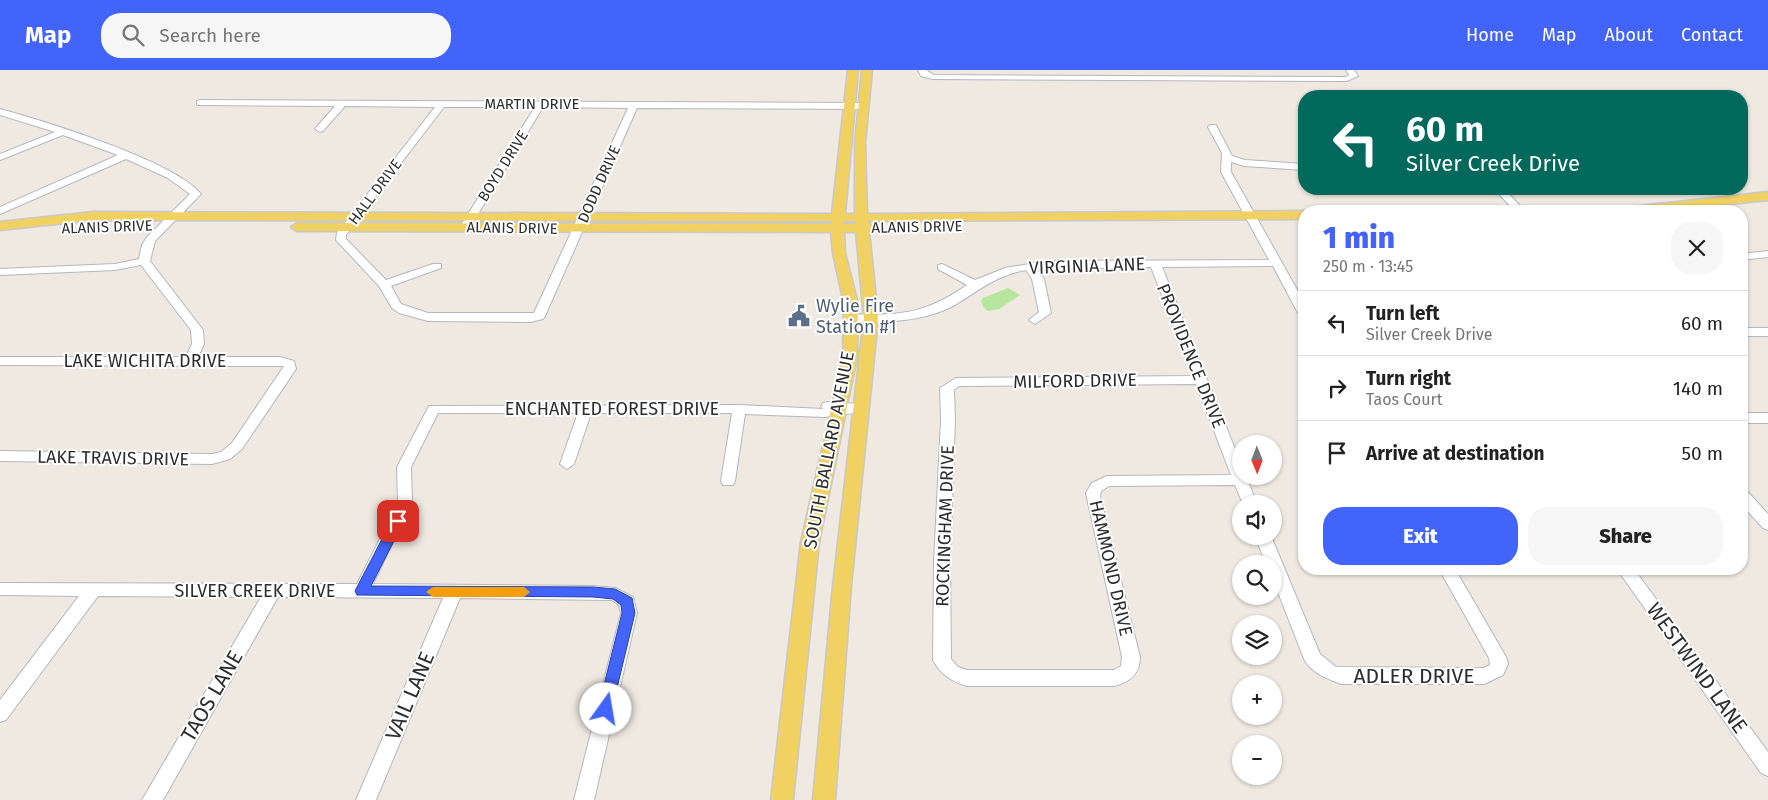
<!DOCTYPE html>
<meta charset="utf-8">
<style>
body{margin:0;font-family:"Fira Sans",sans-serif;background:#f6f6f6;color:#222;height:100vh;display:flex;flex-direction:column;font-size:19px;white-space:nowrap}
*{box-sizing:border-box;margin:0}
p{font-size:16px;color:#767676}
.icon{flex:none;width:28px;height:28px;fill:none;stroke:currentColor;stroke-width:2;stroke-linecap:round;stroke-linejoin:round}
.map{position:relative;flex:1;overflow:hidden}
.side{position:absolute;left:1298px;top:135px;width:450px;height:370px;display:flex;flex-direction:column;background:#fff;border-radius:20px;box-shadow:0 1px 4px #0004}
.side>*{flex:none}
.banner{position:absolute;left:1298px;top:20px;width:450px;height:105px;border-radius:20px;box-shadow:0 1px 4px #0004;background:#00695c;color:#fff;overflow:hidden}
.needle{width:32px;rotate:179deg}
.tools{position:absolute;left:1232px;top:365px;display:grid;gap:10px}
.tools a{display:grid;place-items:center;width:50px;height:50px;border-radius:50%;background:#fff;box-shadow:0 1px 4px #0004;font-size:25px}
.pin{position:absolute;display:grid;place-items:center;width:42px;height:42px;color:#fff;margin:-21px;border-radius:10px;box-shadow:0 2px 8px #0006}
.me{position:absolute;width:55px;margin:-28px;rotate:13deg;stroke-linejoin:round;filter:drop-shadow(0 0 4px #0008)}
.turn{display:flex;align-items:center;gap:18px;height:105px;padding:0 25px;font-size:22px}
.turn .icon{width:65px;height:65px;stroke-width:2.5}
.turn b{display:block;font-size:35px;line-height:42px}
.round{display:grid;place-items:center;flex:none;width:52px;height:52px;border-radius:20px;background:#f6f6f6}
.overview{display:flex;align-items:center;justify-content:space-between;height:85px;padding:0 25px}
h1{font-size:30px;font-weight:800;line-height:38px;color:#4264fb}
.cta{display:flex;gap:10px;margin-top:auto;padding:10px 25px}
.cta a{flex:1;height:58px;border-radius:20px;background:#4264fb;color:#fff;font-size:20px;font-weight:800;line-height:58px;text-align:center}
.cta a+a{background:#f6f6f6;color:#222}
ul{padding:0;list-style:none}
li{display:flex;align-items:center;gap:15px;height:65px;padding:0 25px;border-top:1px solid #e0e0e0}
li div{flex:1}
li b{display:block;font-size:19px}
li em{font-style:normal}
header{display:flex;align-items:center;gap:30px;box-sizing:border-box;height:70px;padding:0 25px;background:#4264fb;color:#fff}
header strong{font-size:24px}
nav{display:flex;gap:28px;margin-inline-start:auto;font-size:18px}
.search{width:350px;height:45px;background:#f6f6f6;display:flex;align-items:center;gap:12px;box-sizing:border-box;padding:0 18px;border-radius:20px;color:#767676;font-size:19px}
.map>svg:first-child{display:block}
</style>
<header>
<strong>Map</strong>
<div class="search"><svg class="icon" aria-label="search" viewBox="0 0 24 24"><circle cx="10" cy="10" r="6"/><path d="M15 15l6 6"/></svg>Search here</div>
<nav><a>Home</a><a>Map</a><a>About</a><a>Contact</a></nav>
</header>
<div class="map">
<svg width="1768" height="730" viewBox="0 0 1768 730">
<rect width="100%" height="100%" fill="#efe9e1"/>
<!-- green -->
<path fill="#b6e59e" d="M 1008,218 L 1020,225 L 999,239 L 988,241 L 984,238 L 981,231 L 983,228 Z"/>
<g fill="none" stroke-linecap="round" stroke-linejoin="round">
<!-- minor casing -->
<g stroke="#b4b7c1" stroke-width="2">
<path id="minor" d="M 918,0 L 926,0 L 934,5 L 1346,7 L 1349,5 L 1346,0 L 1354,0 L 1358,6 L 1347,11 L 933,9 L 921,6 Z
M 200,30 L 865,33 L 869,36 L 865,39 L 637,38 L 545,246 L 543,249 L 530,252 L 428,251 L 399,243 L 392,238 L 379,216 L 336,170 L 337,163 L 435,37 L 345,36 L 323,61 L 320,62 L 315,59 L 335,36 L 197,35 L 197,31 ZM 444,37 L 535,37 L 460,157 L 465,160 L 470,157 L 543,37 L 628,38 L 534,243 L 428,243 L 401,234 L 391,216 L 441,198 L 441,194 L 433,194 L 386,210 L 346,169 L 346,165 Z
M 0,39 C 44,51 175,91 201,124 L 155,171 L 150,191 L 203,260 L 204,274 L 198,287 L 280,287 L 294,291 L 296,299 L 242,379 L 230,389 L 212,394 L 0,391 L 0,381 L 212,384 L 221,382 L 232,373 L 284,296 L 0,295 L 0,287 L 186,287 L 192,274 L 191,260 L 141,195 L 115,200 L 0,205 L 0,199 L 115,194 L 139,189 L 142,175 L 147,167 L 190,124 L 168,108 L 126,89 L 0,144 L 0,137 L 118,85 L 63,65 L 0,90 L 0,84 L 55,62 L 0,45 Z
M 1210,55 L 1216,55 L 1232,86 L 1245,90 L 1304,94 L 1304,100 L 1244,96 L 1231,92 L 1231,102 L 1304,232 L 1304,247 L 1298,243 L 1273,196 L 1162,197 L 1241,394 L 1241,406 L 1246,406 L 1257,434 L 1243,434 L 1235,415 L 1109,416 L 1101,421 L 1100,426 L 1140,587 C 1140,604 1130,612 1114,616 L 967,616 C 951,611 941,605 933,590 L 934,492 L 941,350 L 940,318 L 956,308 L 1193,306 L 1151,197 L 1036,199 L 1044,209 L 1051,243 L 1035,254 L 1029,250 L 1039,242 L 1032,209 L 1026,200 C 994,206 979,221 953,236 C 928,249 898,252 870,252 C 862,252 850,254 844,248 L 850,244 C 900,246 925,244 967,215 L 938,199 L 938,195 L 942,194 L 975,210 L 1005,198 L 1047,191 L 1269,190 L 1221,102 L 1222,83 L 1208,57 ZM 1196,314 L 1231,405 L 1107,406 L 1092,413 L 1086,423 L 1122,587 L 1121,596 L 1114,600 L 967,600 L 958,597 L 951,589 L 950,492 L 955,350 L 954,320 L 959,316 Z
M 1494,119 L 1504,119 L 1525,141 L 1515,141 Z
M 1768,181 L 1768,187 L 1741,190 L 1741,184 Z
M 1741,258 L 1768,258 L 1768,266 L 1741,266 Z
M 828,332 C 839,335 863,331 869,338 C 865,343 835,345 826,347 L 745,344 L 735,411 L 733,415 L 723,415 L 721,411 L 732,343 L 591,343 L 574,394 L 567,399 L 560,394 L 578,343 L 438,343 L 411,397 L 412,433 L 373,514 L 593,516 L 615,518 L 633,527 L 637,543 L 594,730 L 574,730 L 621,543 L 619,535 L 612,530 L 460,528 L 376,730 L 356,730 L 443,528 L 278,527 L 163,730 L 142,730 L 261,527 L 98,526 L 6,650 L 0,652 L 0,630 L 79,526 L 0,525 L 0,513 L 357,514 L 398,433 L 397,397 L 429,336 L 739,335 L 823,339 L 821,336 L 823,333 Z
M 1741,343 L 1768,343 L 1768,353 L 1741,353 Z
M 1741,419 L 1746,420 L 1768,444 L 1768,460 L 1763,458 L 1741,434 Z
M 1255,466 L 1271,466 L 1320,584 L 1336,597 L 1483,598 L 1490,595 L 1489,588 L 1439,499 L 1455,499 L 1506,587 L 1508,594 L 1503,605 L 1484,614 L 1341,614 C 1328,609 1311,603 1304,589 L 1274,512 L 1274,494 L 1266,494 Z
M 1617,499 L 1634,499 L 1768,682 L 1768,706 L 1761,703 Z"/>
</g>
<!-- major casing -->
<g stroke="#c9c9c9" stroke-width="3">
<path id="major" d="M 848,0 L 858,0 L 845,144 L 855,144 L 855,73 L 862,0 L 872,0 L 865,73 L 867,144 L 1304,141 L 1304,149 L 868,151 L 873,158 L 869,161 L 878,248 L 851,516 L 835,730 L 813,730 L 833,516 L 864,248 L 856,162 L 844,162 L 845,183 L 858,234 L 857,287 L 819,472 L 793,730 L 771,730 L 801,472 L 843,287 L 844,234 L 833,183 L 831,162 L 297,161 L 291,157 L 297,153 L 831,154 L 832,151 L 93,150 L 0,160 L 0,152 L 93,142 L 832,144 ZM 844,151 L 855,151 L 856,154 L 844,154 Z
M 1768,122 L 1768,130 L 1662,141 L 1625,141 L 1631,137 Z"/>
</g>
<!-- minor -->
<use href="#minor" fill="#fff" fill-rule="evenodd"/>
<!-- major -->
<use href="#major" fill="#f2d163" fill-rule="evenodd"/>
</g>
<!-- route -->
<path fill="#4264fb" stroke="#2b41a3" d="M 398,447 L 404,451 L 371,516 L 593,517 L 615,519 L 632,528 L 635,543 L 611,643 L 606,645 L 601,643 L 598,639 L 622,543 L 621,535 L 613,529 L 593,527 L 357,525 L 355,521 L 357,517 L 393,448 Z"/>
<!-- slow -->
<path fill="#f59e0b" d="M 433,517 L 524,517 L 530,522 L 524,527 L 433,527 L 426,522 Z"/>
<!-- icons -->
<defs>
<g id="civic-bare" transform="scale(1.725)"><path d="M-.6-6.5H3V-4.5H.6V-3L4-1V1h2V6H-6V1h2V-1L-.6-3ZM-1.2 2.5V6h2.4V2.5Z" fill="#5c6f8a" stroke="#fff" stroke-width="2.5" paint-order="stroke"/></g>
</defs>
<g fill-rule="evenodd">
<use href="#civic-bare" x="799" y="246"/>
</g>
<g text-anchor="middle" stroke-width="4" stroke-linejoin="round" paint-order="stroke">
<!-- far-street labels -->
<g font-size="15" fill="#2e2e2e" stroke="#fff">
<text x="532" y="39">MARTIN DRIVE</text>
<text transform="translate(503 96) rotate(-58)" y="5">BOYD DRIVE</text>
<text transform="translate(599 114) rotate(-66)" y="5">DODD DRIVE</text>
<text transform="translate(375 122) rotate(-53)" y="5">HALL DRIVE</text>
<text transform="translate(107 157) rotate(-2)" y="5">ALANIS DRIVE</text>
<text transform="translate(917 157) rotate(-1)" y="5">ALANIS DRIVE</text>
<text transform="translate(512 158) rotate(1)" y="5">ALANIS DRIVE</text>
</g>
<!-- street labels -->
<g font-size="18" fill="#2e2e2e" stroke="#fff">
<text transform="translate(1087 196) rotate(-2)" y="6">VIRGINIA LANE</text>
<text transform="translate(1191 286) rotate(68)" y="6">PROVIDENCE DRIVE</text>
<text x="145" y="297">LAKE WICHITA DRIVE</text>
<text transform="translate(1075 311) rotate(-1)" y="6">MILFORD DRIVE</text>
<text x="612" y="345">ENCHANTED FOREST DRIVE</text>
<text transform="translate(829 380) rotate(-79)" y="6">SOUTH BALLARD AVENUE</text>
<text transform="translate(113 388) rotate(1)" y="6">LAKE TRAVIS DRIVE</text>
<text transform="translate(945 456) rotate(-88)" y="6">ROCKINGHAM DRIVE</text>
<text transform="translate(1111 498) rotate(77)" y="6">HAMMOND DRIVE</text>
<text x="255" y="527">SILVER CREEK DRIVE</text>
</g>
<!-- service labels -->
<g font-size="18" fill="#4e5e75" stroke="#fff" text-anchor="start">
<text x="816" y="242">Wylie Fire<tspan x="816" dy="21">Station #1</tspan></text>
</g>
<!-- near-street labels -->
<g font-size="21" fill="#2e2e2e" stroke="#fff">
<text transform="translate(1697 598) rotate(54)" y="7">WESTWIND LANE</text>
<text x="1414" y="613">ADLER DRIVE</text>
<text transform="translate(212 626) rotate(-60)" y="7">TAOS LANE</text>
<text transform="translate(410 626) rotate(-67)" y="7">VAIL LANE</text>
</g>
</g>
</svg>
<div class="tools">
<a><svg class="needle" viewBox="-14 -14 28 28"><path d="M0-13l5 13h-10z" fill="#e53935"/><path d="M0 13l5-13h-10z" fill="#767676"/></svg></a>
<a><svg class="icon" aria-label="sound" viewBox="0 0 24 24"><path d="M4 9h4l5-4v14l-5-4H4zM17 9q2 3 0 6"/></svg></a>
<a><svg class="icon" aria-label="search" viewBox="0 0 24 24"><circle cx="10" cy="10" r="6"/><path d="M15 15l6 6"/></svg></a>
<a><svg class="icon" aria-label="layers" viewBox="0 0 24 24"><path d="M12 4l9 5-9 5-9-5zM3 14l9 5 9-5"/></svg></a>
<a>+</a>
<a>−</a>
</div>
<div class="pin" style="left:398px;top:451px;background:#d93025"><svg class="icon" aria-label="arrive" viewBox="0 0 24 24"><path d="M6 21V4h12l-3 4 3 4H6"/></svg></div>
<svg class="me" style="left:606px;top:639px" viewBox="-20 -20 40 40"><circle r="19" fill="#fff"/><path d="M0-13L10 11 0 6-10 11z" fill="#4264fb"/></svg>
<div class="banner">
<div class="turn"><svg class="icon" aria-label="left" viewBox="0 0 24 24"><path d="M17 20v-9H6M10 6l-5 5 5 5"/></svg><div><b>60 m</b>Silver Creek Drive</div></div>
</div>
<section class="side">
<div class="overview"><div><h1>1 min</h1><p>250 m · 13:45</p></div><a class="round"><svg class="icon" aria-label="close" viewBox="0 0 24 24"><path d="M6 6l12 12M18 6L6 18"/></svg></a></div>
<ul>
<li><svg class="icon" aria-label="left" viewBox="0 0 24 24"><path d="M17 20v-9H6M10 6l-5 5 5 5"/></svg><div><b>Turn left</b><p>Silver Creek Drive</p></div><em>60 m</em></li>
<li><svg class="icon" aria-label="right" viewBox="0 0 24 24"><path d="M7 20v-9h11M14 6l5 5-5 5"/></svg><div><b>Turn right</b><p>Taos Court</p></div><em>140 m</em></li>
<li><svg class="icon" aria-label="arrive" viewBox="0 0 24 24"><path d="M6 21V4h12l-3 4 3 4H6"/></svg><div><b>Arrive at destination</b></div><em>50 m</em></li>
</ul>
<div class="cta"><a>Exit</a><a>Share</a></div>
</section>
</div>
